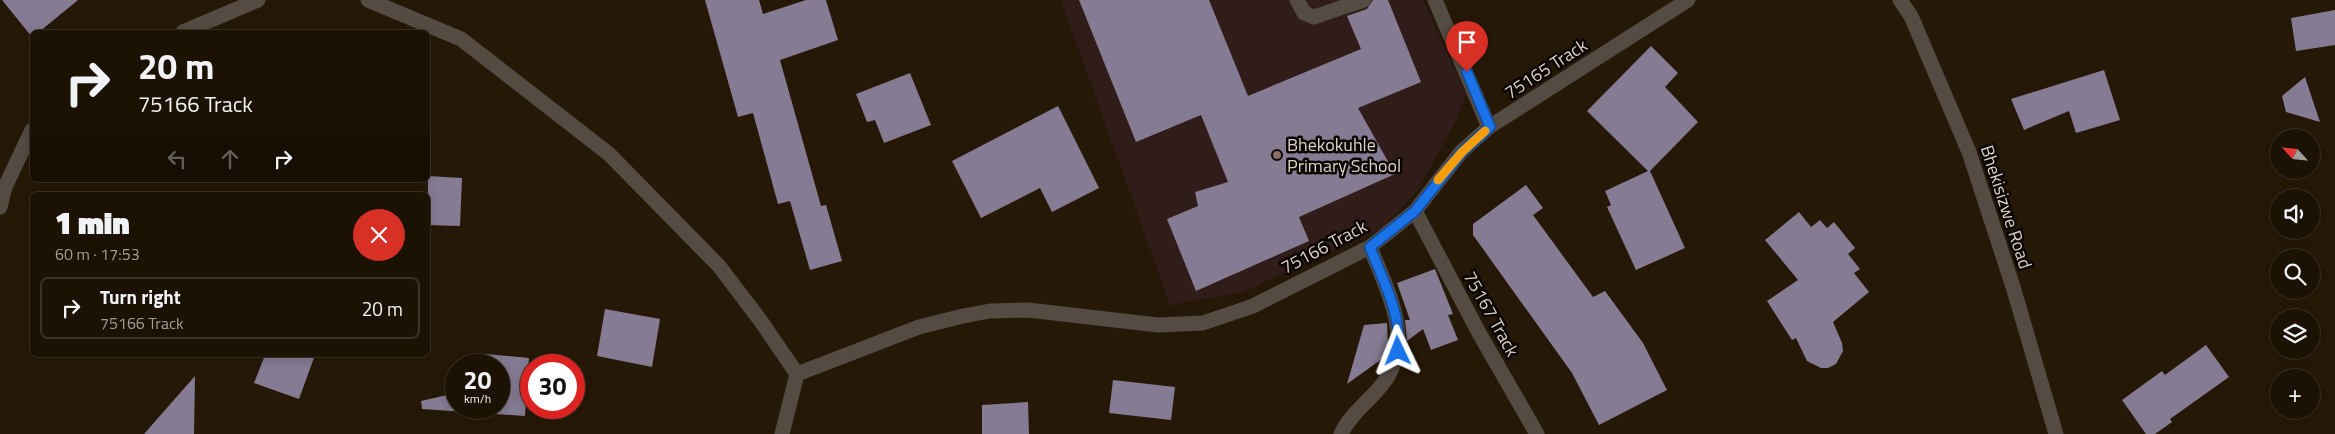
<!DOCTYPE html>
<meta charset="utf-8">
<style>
body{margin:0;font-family:"Titillium Web",sans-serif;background:#251b0e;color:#f1f3f6;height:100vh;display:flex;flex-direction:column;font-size:19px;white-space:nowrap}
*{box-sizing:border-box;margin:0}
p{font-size:16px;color:#a09e9a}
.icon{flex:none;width:28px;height:28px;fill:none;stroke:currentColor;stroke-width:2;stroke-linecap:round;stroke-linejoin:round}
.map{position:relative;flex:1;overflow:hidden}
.side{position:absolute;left:30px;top:192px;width:400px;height:165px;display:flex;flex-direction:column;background:#1c1204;border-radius:8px;box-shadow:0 2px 12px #0003,0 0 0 1px #3a3226}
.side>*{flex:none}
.hud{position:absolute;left:30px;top:30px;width:400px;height:152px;border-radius:8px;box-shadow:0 2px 12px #0003,0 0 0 1px #3a3226;background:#1c1204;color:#f1f3f6;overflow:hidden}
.needle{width:32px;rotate:297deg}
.fabs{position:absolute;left:2270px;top:129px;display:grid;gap:10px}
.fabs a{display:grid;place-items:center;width:50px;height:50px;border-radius:50%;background:#1c1204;box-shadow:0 2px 12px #0003,0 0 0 1px #3a3226;font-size:25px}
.speed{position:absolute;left:445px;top:354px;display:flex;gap:10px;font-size:25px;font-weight:700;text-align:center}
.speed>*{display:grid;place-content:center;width:65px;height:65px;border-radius:50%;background:#1c1204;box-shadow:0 2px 12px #0003,0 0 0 1px #3a3226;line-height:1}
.speed small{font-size:12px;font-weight:400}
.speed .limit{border:8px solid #d22;background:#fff;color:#111}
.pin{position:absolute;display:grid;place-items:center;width:42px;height:42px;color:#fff;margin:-51px -21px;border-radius:50% 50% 50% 0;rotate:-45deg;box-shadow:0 0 5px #0007}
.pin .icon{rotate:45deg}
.me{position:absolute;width:55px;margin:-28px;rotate:358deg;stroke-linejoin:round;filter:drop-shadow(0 0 4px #0008)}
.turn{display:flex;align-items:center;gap:18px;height:105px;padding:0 25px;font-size:22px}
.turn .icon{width:65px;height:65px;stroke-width:2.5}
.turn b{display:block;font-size:35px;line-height:42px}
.lanes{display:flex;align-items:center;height:48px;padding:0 25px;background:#0003;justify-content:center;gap:25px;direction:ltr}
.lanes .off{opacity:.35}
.round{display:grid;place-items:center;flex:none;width:52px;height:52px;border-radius:26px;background:#251b0e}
.headline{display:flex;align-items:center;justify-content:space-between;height:85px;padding:0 25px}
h1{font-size:30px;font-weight:800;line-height:38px}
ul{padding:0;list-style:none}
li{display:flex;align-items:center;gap:15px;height:62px;margin:0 10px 8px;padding:0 15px;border:2px solid #3a3226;border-radius:8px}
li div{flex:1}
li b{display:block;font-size:19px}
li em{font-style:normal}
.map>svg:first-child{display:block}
</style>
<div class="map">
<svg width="2335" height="434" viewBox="0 0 2335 434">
<rect width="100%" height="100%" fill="#261806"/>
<!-- education -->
<path fill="#301d19" d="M 1061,0 L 1423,0 L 1466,94 L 1457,119 L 1417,191 L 1382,229 L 1242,292 L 1170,305 Z"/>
<!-- building -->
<path fill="#857b93" d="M 2,0 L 78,0 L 39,32 L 32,32 L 32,37 Z
M 705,0 L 759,0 L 763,14 L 806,0 L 826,0 L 838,40 L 780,60 L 821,206 L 826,205 L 842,261 L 810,270 L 790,201 L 778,204 L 753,113 L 738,117 Z
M 1079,0 L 1209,0 L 1248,96 L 1361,49 L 1347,16 L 1367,9 L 1373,0 L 1388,0 L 1421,82 L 1358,108 L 1395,174 L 1299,217 L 1309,241 L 1196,291 L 1167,219 L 1198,206 L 1195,192 L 1228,182 L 1201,115 L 1136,142 Z
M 2335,10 L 2335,45 L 2296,51 L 2291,18 Z
M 1651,46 L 1678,73 L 1665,87 L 1698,122 L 1650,171 L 1685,248 L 1636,270 L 1607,207 L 1611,205 L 1605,191 L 1648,171 L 1587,111 Z
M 2104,70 L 2120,120 L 2076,133 L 2069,111 L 2024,130 L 2011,99 Z
M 910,73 L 931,125 L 884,143 L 875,120 L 867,122 L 856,94 Z
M 2305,77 L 2320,122 L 2286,112 L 2282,96 Z
M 1058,106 L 1099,188 L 1052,212 L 1040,188 L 981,218 L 952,161 Z
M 428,176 L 462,178 L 460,226 L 428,225 Z
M 1526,185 L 1543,208 L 1533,215 L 1593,297 L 1605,291 L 1643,343 L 1667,390 L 1599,425 L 1572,373 L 1473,235 L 1473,224 Z
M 1799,212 L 1811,227 L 1820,220 L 1827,228 L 1834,222 L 1855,248 L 1848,254 L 1860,269 L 1854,273 L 1869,292 L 1833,322 L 1842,343 L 1843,351 L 1836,364 L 1828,368 L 1821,368 L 1807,361 L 1796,338 L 1792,340 L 1767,301 L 1798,280 L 1765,240 Z
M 1435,269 L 1453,314 L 1448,315 L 1458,340 L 1431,350 L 1423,329 L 1407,341 L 1405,320 L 1410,320 L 1397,283 Z
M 605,309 L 660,319 L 652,367 L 597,356 Z
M 1387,323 L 1388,344 L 1386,356 L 1347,384 L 1364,325 Z
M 2206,345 L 2229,377 L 2170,419 L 2172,422 L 2155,434 L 2146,434 L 2122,400 L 2162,371 L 2165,375 Z
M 485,354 L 529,358 L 525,416 L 422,409 L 421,401 L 456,393 L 456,408 L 499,408 L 499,365 L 484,365 Z
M 265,355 L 315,355 L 299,399 L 254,383 Z
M 195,376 L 194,434 L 144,434 Z
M 1113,380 L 1175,387 L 1171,420 L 1109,413 Z
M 1028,402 L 1029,434 L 982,434 L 982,405 Z"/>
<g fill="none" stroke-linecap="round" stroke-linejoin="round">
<!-- lane -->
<path stroke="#544b43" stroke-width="15" d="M 1297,0 L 1304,13 L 1314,17 L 1364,0"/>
<!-- street -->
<path stroke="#544b43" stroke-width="15" d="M 368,0 L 461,39 L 609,154 L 719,266 L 760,320 L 797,374 L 782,434
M 1435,0 L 1489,127
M 1900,0 L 1911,16 L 1969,152 L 2014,290 L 2056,434
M 183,32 L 258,0
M 0,207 L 5,187 L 32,130
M 1415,211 L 1479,333 L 1537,434
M 797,374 L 919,327 L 963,316 L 990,311 L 1028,310 L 1158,325 L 1203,323 L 1253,306 L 1370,247 L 1415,211 L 1461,152 L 1489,127 L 1688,0
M 1341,434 C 1351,412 1374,398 1387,378 C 1413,334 1386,288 1370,247"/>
</g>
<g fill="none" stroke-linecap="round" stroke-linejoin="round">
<!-- route casing -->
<g stroke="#114b97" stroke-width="12">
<path id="route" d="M 1398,351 C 1402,314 1383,281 1370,247 L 1415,211 L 1462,152 L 1490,127 L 1467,72"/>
</g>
<!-- route -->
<use href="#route" stroke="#1a73e8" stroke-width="9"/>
<!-- slow -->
<path stroke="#f59e0b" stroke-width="9" d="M 1438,180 L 1462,152 L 1485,131"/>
</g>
<!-- markers -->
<circle fill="#8d6e63" stroke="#0b0501" stroke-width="2" cx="1277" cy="155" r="5"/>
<g text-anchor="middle" stroke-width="5" stroke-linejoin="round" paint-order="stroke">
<!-- street labels -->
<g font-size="18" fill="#dcd2c7" stroke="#0b0501">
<text transform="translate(1546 69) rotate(-33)" y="6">75165 Track</text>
<text transform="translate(2006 207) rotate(72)" y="6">Bhekisizwe Road</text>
<text transform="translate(1324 247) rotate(-28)" y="6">75166 Track</text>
<text transform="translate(1491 314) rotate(61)" y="6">75167 Track</text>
</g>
<!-- poi labels -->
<g font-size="18" fill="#dcd2c7" stroke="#0b0501" text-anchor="start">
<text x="1287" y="151">Bhekokuhle<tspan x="1287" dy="21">Primary School</tspan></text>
</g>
</g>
</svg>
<div class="fabs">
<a><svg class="needle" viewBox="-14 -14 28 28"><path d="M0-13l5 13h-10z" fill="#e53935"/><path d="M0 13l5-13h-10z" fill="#a09e9a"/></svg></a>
<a><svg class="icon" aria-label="sound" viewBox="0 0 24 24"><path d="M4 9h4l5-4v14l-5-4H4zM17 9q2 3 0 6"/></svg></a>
<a><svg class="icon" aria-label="search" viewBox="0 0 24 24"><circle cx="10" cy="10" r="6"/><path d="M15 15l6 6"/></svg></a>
<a><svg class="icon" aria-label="layers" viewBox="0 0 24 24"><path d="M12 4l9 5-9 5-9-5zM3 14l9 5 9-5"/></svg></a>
<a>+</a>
</div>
<div class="speed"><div>20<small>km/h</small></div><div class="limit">30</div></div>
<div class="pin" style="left:1467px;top:72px;background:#d93025"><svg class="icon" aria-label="arrive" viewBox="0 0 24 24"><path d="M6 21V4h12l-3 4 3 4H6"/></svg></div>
<svg class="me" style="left:1398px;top:351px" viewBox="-20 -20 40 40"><path d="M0-17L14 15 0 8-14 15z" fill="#1a73e8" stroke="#fff" stroke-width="4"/></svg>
<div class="hud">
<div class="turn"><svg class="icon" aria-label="right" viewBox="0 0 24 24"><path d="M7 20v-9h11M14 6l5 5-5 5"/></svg><div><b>20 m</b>75166 Track</div></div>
<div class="lanes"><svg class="icon off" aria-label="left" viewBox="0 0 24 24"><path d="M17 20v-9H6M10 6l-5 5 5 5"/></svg><svg class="icon off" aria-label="ahead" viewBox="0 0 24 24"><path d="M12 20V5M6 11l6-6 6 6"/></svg><svg class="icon" aria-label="right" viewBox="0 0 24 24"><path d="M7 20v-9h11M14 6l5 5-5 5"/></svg></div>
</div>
<section class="side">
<div class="headline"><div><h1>1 min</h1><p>60 m · 17:53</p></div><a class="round" style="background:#d93025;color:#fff"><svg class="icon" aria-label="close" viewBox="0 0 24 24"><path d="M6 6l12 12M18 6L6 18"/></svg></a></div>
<ul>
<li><svg class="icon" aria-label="right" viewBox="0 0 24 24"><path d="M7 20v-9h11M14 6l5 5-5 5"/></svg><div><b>Turn right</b><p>75166 Track</p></div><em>20 m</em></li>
</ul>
</section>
</div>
